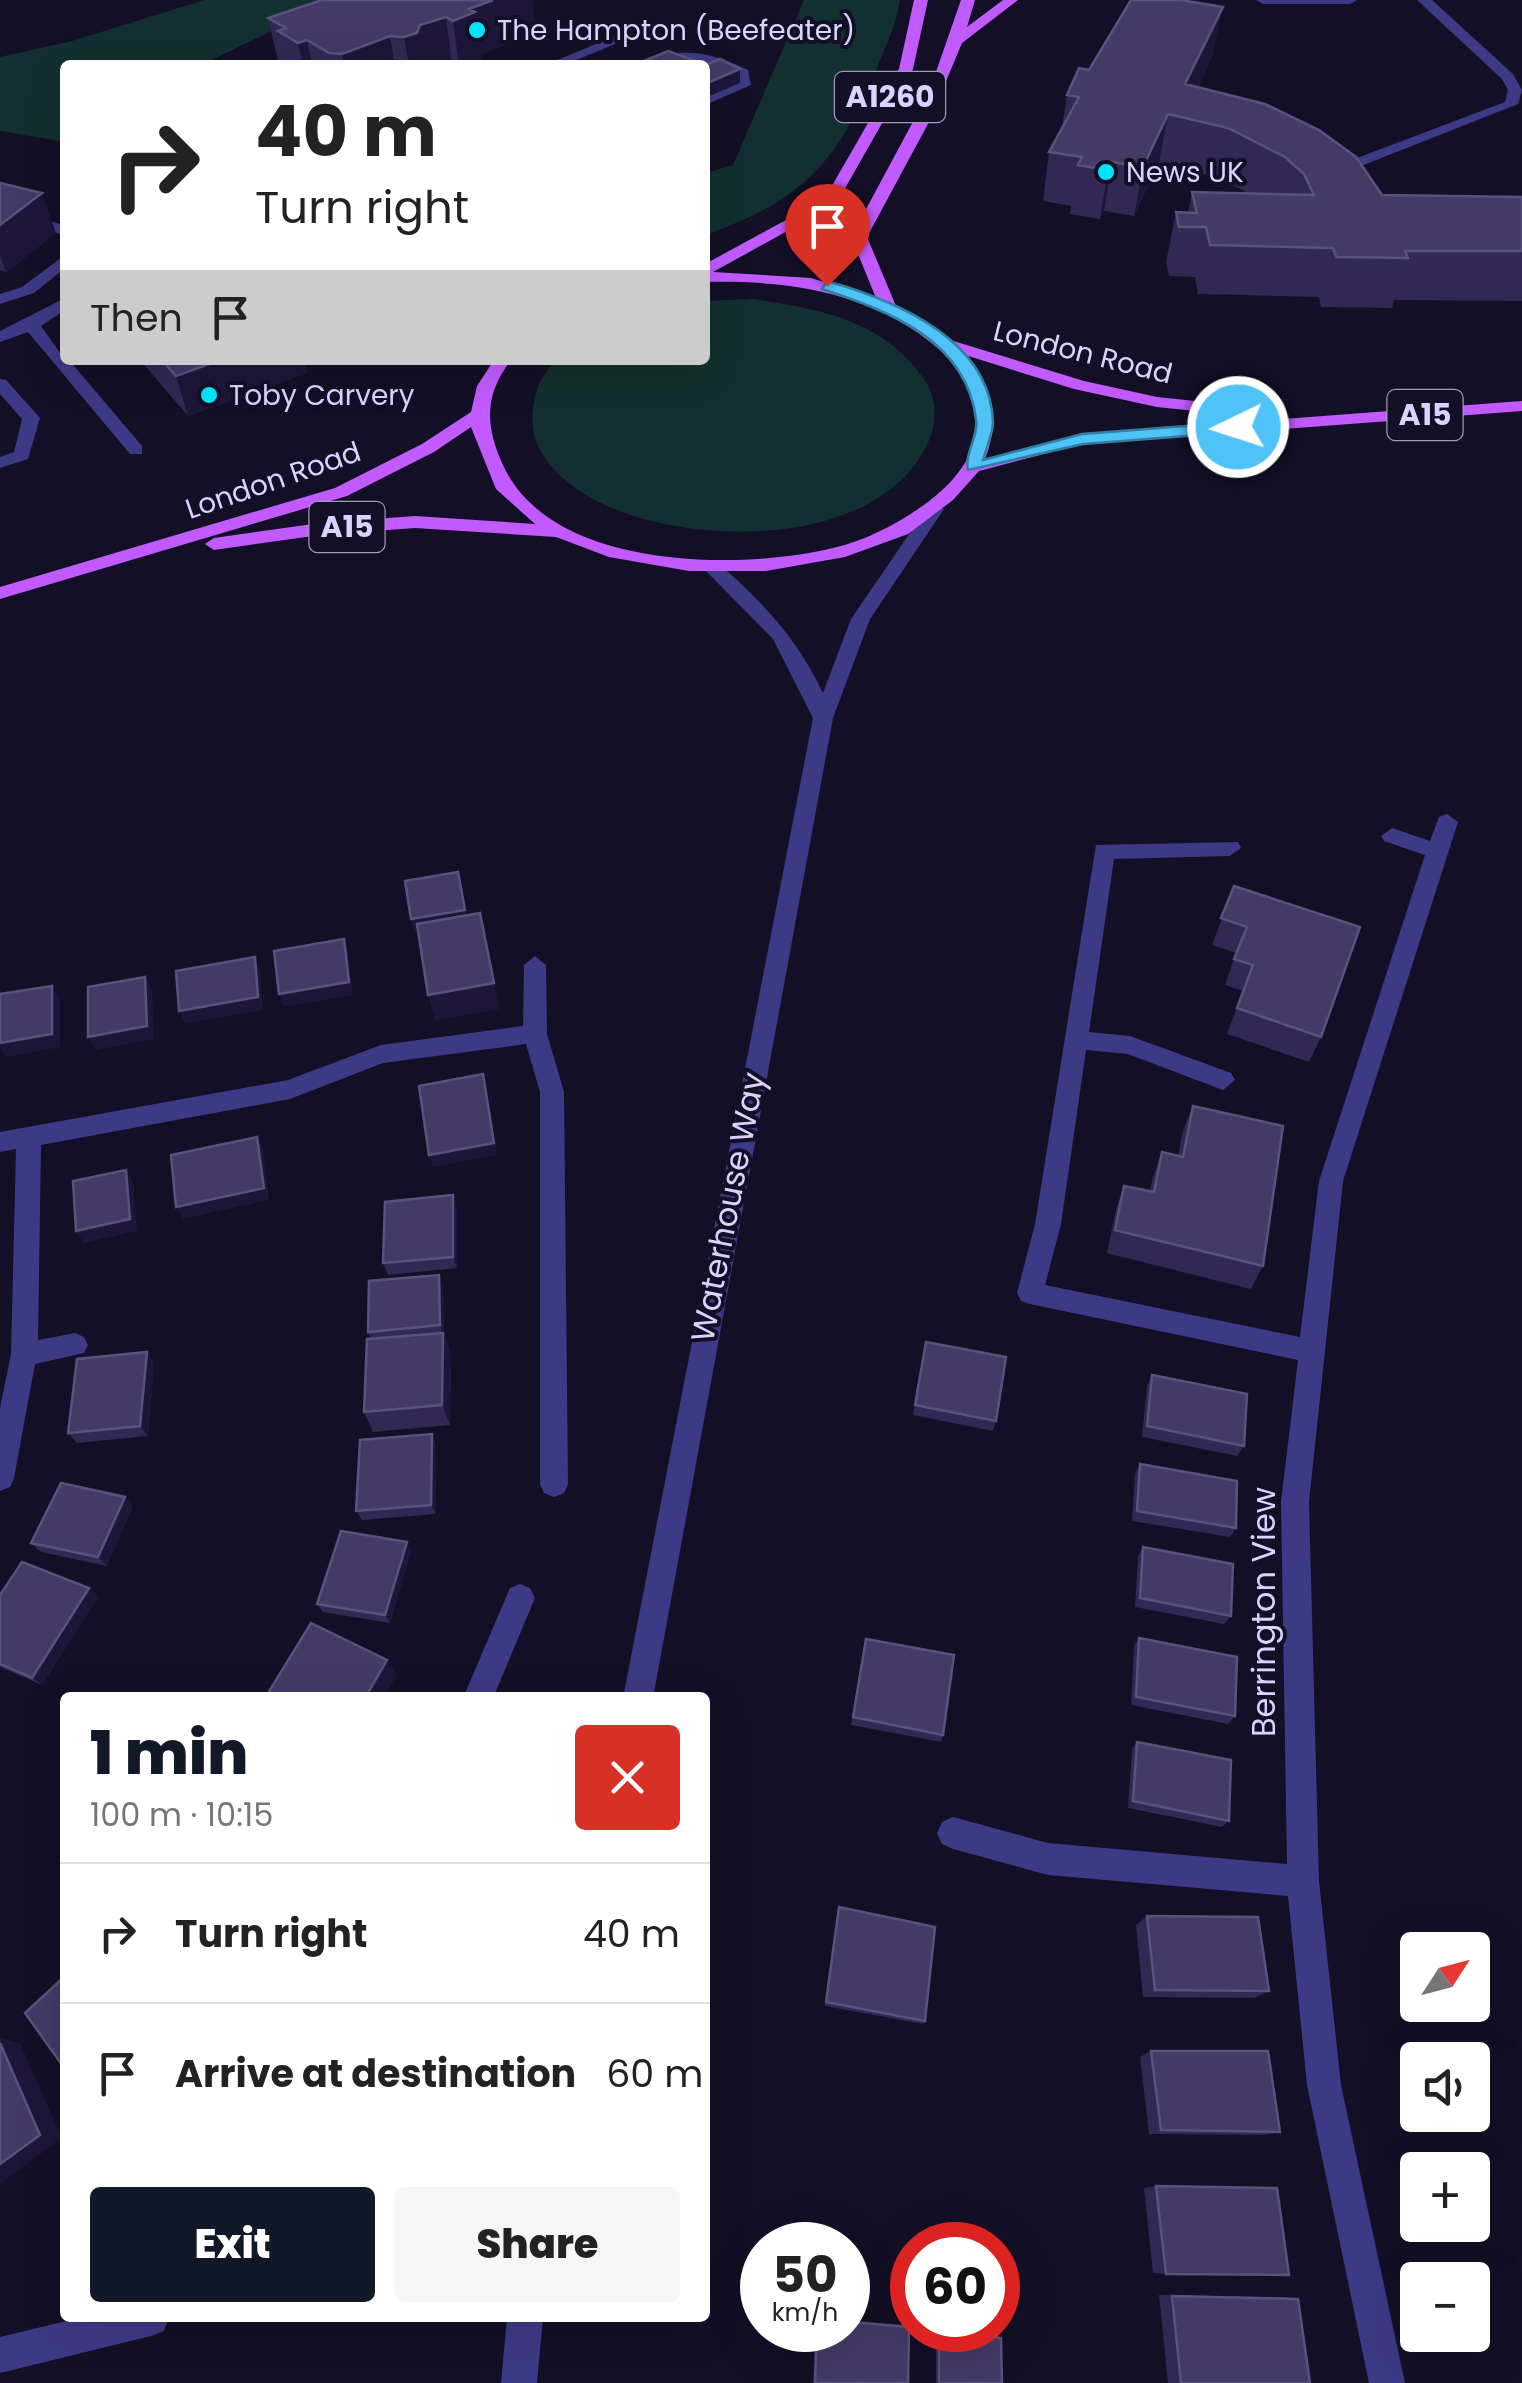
<!DOCTYPE html>
<meta charset="utf-8">
<style>
body{margin:0;font-family:Poppins,sans-serif;background:#f6f6f6;color:#222;height:100vh;display:flex;flex-direction:column;font-size:38px;white-space:nowrap}
*{box-sizing:border-box;margin:0}
p{font-size:32px;color:#767676}
.icon{flex:none;width:55px;height:55px;fill:none;stroke:currentColor;stroke-width:2;stroke-linecap:round;stroke-linejoin:round}
.map{position:relative;flex:1;overflow:hidden}
.side{position:absolute;left:60px;top:1692px;width:650px;height:630px;display:flex;flex-direction:column;background:#fff;border-radius:10px;box-shadow:0 10px 40px #0002}
.side>*{flex:none}
.banner{position:absolute;left:60px;top:60px;width:650px;height:305px;border-radius:10px;box-shadow:0 10px 40px #0002;background:#fff;color:#222;overflow:hidden}
.needle{width:65px;rotate:54deg}
.tools{position:absolute;left:1400px;top:1932px;display:grid;gap:20px}
.tools a{display:grid;place-items:center;width:90px;height:90px;border-radius:10px;background:#fff;box-shadow:0 10px 40px #0002;font-size:50px}
.speed{position:absolute;left:740px;top:2222px;display:flex;gap:20px;font-size:50px;font-weight:700;text-align:center}
.speed>*{display:grid;place-content:center;width:130px;height:130px;border-radius:50%;background:#fff;box-shadow:0 10px 40px #0002;line-height:1}
.speed small{font-size:25px;font-weight:400}
.speed .limit{border:15px solid #d22;background:#fff;color:#111}
.pin{position:absolute;display:grid;place-items:center;width:85px;height:85px;color:#fff;margin:-102px -42px;border-radius:50% 50% 50% 0;rotate:-45deg;box-shadow:0 0 10px #0007}
.pin .icon{rotate:45deg}
.me{position:absolute;width:110px;margin:-55px;rotate:266deg;stroke-linejoin:round;filter:drop-shadow(0 0 8px #0008)}
.turn{display:flex;align-items:center;gap:35px;height:210px;padding:0 30px;font-size:45px}
.turn .icon{width:130px;height:130px;stroke-width:2.5}
.turn b{display:block;font-size:70px;line-height:85px}
.then{display:flex;align-items:center;height:95px;padding:0 30px;background:#0003;gap:20px;font-size:38px}
.round{display:grid;place-items:center;flex:none;width:105px;height:105px;border-radius:10px;background:#f6f6f6}
.head{display:flex;align-items:center;justify-content:space-between;height:170px;padding:0 30px}
h1{font-size:60px;font-weight:800;line-height:75px;color:#111827}
.cta{display:flex;gap:20px;margin-top:auto;padding:20px 30px}
.cta a{flex:1;height:115px;border-radius:10px;background:#111827;color:#fff;font-size:40px;font-weight:800;line-height:115px;text-align:center}
.cta a+a{background:#f6f6f6;color:#222}
ul{padding:0;list-style:none}
li{display:flex;align-items:center;gap:30px;height:140px;padding:0 30px;border-top:2px solid #e0e0e0}
li div{flex:1}
li b{display:block;font-size:38px}
li em{font-style:normal}
.map>svg:first-child{display:block}
</style>
<div class="map">
<svg width="1522" height="2383" viewBox="0 0 1522 2383">
<rect width="100%" height="100%" fill="#130f26"/>
<!-- green -->
<path fill="#12302f" d="M 204,0 L 336,0 L 201,65 L 65,65 L 65,142 L 0,131 L 0,57 L 72,41 Z
M 804,0 L 900,0 C 896,26 885,48 875,72 C 836,165 800,202 705,235 L 705,173 L 733,165 Z
M 752,299 C 818,308 884,320 924,379 C 939,401 937,427 925,449 C 869,554 668,548 581,492 C 559,477 536,455 533,428 C 531,402 537,377 557,360 L 705,360 L 705,301 Z"/>
<g fill="none" stroke-linecap="round" stroke-linejoin="round">
<!-- minor -->
<path fill="#3d3a85" fill-rule="evenodd" d="M 1256,0 L 1357,0 L 1350,4 L 1263,4 Z
M 1417,0 L 1432,0 L 1513,74 L 1522,90 L 1518,104 L 1346,172 L 1336,172 L 1336,166 L 1505,102 L 1508,90 L 1502,79 Z
M 623,33 L 635,36 L 564,65 L 545,65 Z
M 678,53 C 704,51 725,59 748,70 L 751,85 L 705,105 L 705,96 L 737,83 L 736,75 L 699,61 L 646,65 Z
M 0,209 L 65,225 L 65,235 L 0,219 Z
M 65,255 L 65,268 L 34,293 L 0,304 L 0,294 L 22,287 Z
M 65,298 L 65,310 L 41,326 L 65,360 L 69,360 L 142,446 L 142,454 L 130,454 L 28,332 L 0,342 L 0,331 Z
M 0,379 L 6,380 L 40,418 L 28,459 L 0,468 L 0,457 L 14,452 L 22,419 L 0,394 Z
M 935,503 L 944,509 L 870,619 L 833,718 L 653,1698 L 623,1698 L 813,718 L 773,639 L 704,569 L 706,565 L 720,565 C 764,603 798,640 823,693 L 851,619 L 929,505 Z
M 1447,814 L 1458,822 L 1343,1181 L 1309,1502 L 1319,1881 L 1341,2085 L 1405,2383 L 1369,2383 L 1307,2085 L 1288,1896 L 1048,1875 L 953,1849 L 942,1844 L 937,1833 L 942,1822 L 953,1817 L 1048,1843 L 1287,1864 L 1281,1502 L 1298,1360 L 1030,1304 L 1021,1301 L 1017,1293 L 1035,1224 L 1096,845 L 1238,842 L 1241,848 L 1230,856 L 1114,859 L 1089,1032 L 1130,1036 L 1231,1073 L 1235,1080 L 1223,1090 L 1128,1054 L 1086,1050 L 1061,1224 L 1045,1285 L 1300,1337 L 1319,1181 L 1425,855 L 1384,841 L 1381,836 L 1392,828 L 1430,841 L 1439,817 Z
M 535,956 L 546,965 L 547,1034 L 564,1092 L 568,1484 L 564,1493 L 554,1497 L 544,1493 L 540,1484 L 540,1092 L 526,1044 L 383,1063 L 290,1099 L 41,1145 L 38,1340 L 75,1333 L 84,1337 L 88,1345 L 84,1353 L 35,1364 L 14,1478 L 10,1487 L 0,1491 L 0,1408 L 11,1354 L 16,1149 L 0,1152 L 0,1132 L 288,1080 L 381,1045 L 523,1026 L 524,965 Z
M 520,1584 L 530,1588 L 535,1598 L 493,1698 L 463,1698 L 510,1588 Z
M 79,2318 L 169,2318 L 164,2331 L 151,2336 L 0,2373 L 0,2337 Z
M 507,2318 L 543,2318 L 537,2383 L 501,2383 Z"/>
<!-- major -->
<path fill="#c25bff" fill-rule="evenodd" d="M 914,0 L 928,0 L 913,69 L 844,190 L 809,219 L 713,272 L 811,278 L 876,298 L 851,237 L 929,92 L 961,0 L 975,0 L 967,27 L 1003,0 L 1018,0 L 962,43 L 929,122 L 867,237 L 896,306 L 947,339 L 1084,381 L 1157,397 L 1262,408 L 1271,413 L 1262,418 L 1157,407 L 1074,389 L 962,354 C 991,387 1001,418 985,459 L 1082,434 L 1522,401 L 1522,411 L 1082,444 L 979,471 L 953,500 L 908,534 L 845,557 L 766,571 L 689,571 L 609,557 L 556,537 L 415,528 L 320,535 L 214,550 L 205,544 L 214,538 L 320,523 L 415,516 L 535,524 L 496,489 L 471,427 L 434,452 L 347,496 L 0,599 L 0,587 L 335,488 L 422,444 L 471,412 L 477,386 L 494,360 L 511,360 C 484,396 485,425 503,465 C 550,570 738,571 833,548 C 868,540 899,523 928,502 C 954,482 978,455 976,421 C 975,393 961,368 939,349 C 873,292 790,280 705,282 L 705,264 L 799,213 L 833,184 L 899,69 Z"/>
</g>
<!-- wall -->
<path fill="#312854" d="M 322,0 L 532,0 L 535,33 L 481,54 L 481,60 L 468,65 L 279,65 L 268,18 Z
M 1213,54 L 1198,87 L 1382,195 L 1522,197 L 1522,301 L 1394,300 L 1392,308 L 1321,307 L 1319,297 L 1198,294 L 1195,277 L 1169,276 L 1166,262 L 1176,212 L 1188,213 L 1192,192 L 1248,193 L 1217,177 L 1159,163 L 1134,216 L 1104,211 L 1100,219 L 1070,214 L 1071,206 L 1043,201 L 1049,152 L 1062,128 L 1067,95 L 1089,70 Z
M 0,183 L 56,233 L 6,272 L 0,270 Z
M 140,360 L 304,360 L 307,373 L 188,416 Z
M 1234,886 L 1321,1037 L 1309,1062 L 1227,1034 L 1243,991 L 1225,985 L 1236,953 L 1212,945 Z
M 1193,1106 L 1263,1266 L 1251,1289 L 1107,1253 L 1116,1209 L 1124,1186 L 1150,1191 L 1153,1176 L 1162,1152 L 1178,1156 L 1183,1130 Z
M 457,1207 L 457,1268 L 388,1275 L 383,1263 Z
M 443,1286 L 444,1334 L 451,1354 L 450,1425 L 373,1432 L 364,1412 L 371,1338 L 368,1332 Z
M 926,1342 L 996,1421 L 993,1431 L 913,1415 Z
M 147,1352 L 154,1363 L 148,1436 L 77,1443 L 68,1433 Z
M 1152,1375 L 1244,1446 L 1237,1456 L 1142,1437 L 1147,1386 Z
M 436,1444 L 436,1514 L 362,1520 L 356,1511 Z
M 1140,1464 L 1236,1528 L 1230,1537 L 1132,1521 L 1135,1474 Z
M 133,1506 L 107,1566 L 41,1552 L 31,1543 Z
M 1143,1547 L 1231,1616 L 1224,1624 L 1135,1607 L 1138,1557 Z
M 411,1551 L 390,1623 L 323,1612 L 317,1604 Z
M 89,1588 L 98,1597 L 42,1685 L 0,1667 L 0,1595 Z
M 1139,1638 L 1235,1716 L 1228,1724 L 1131,1705 L 1134,1646 Z
M 866,1639 L 943,1735 L 941,1742 L 851,1725 Z
M 1137,1742 L 1229,1821 L 1222,1827 L 1128,1808 L 1132,1749 Z
M 839,1907 L 925,2021 L 923,2024 L 825,2006 Z
M 1147,1916 L 1269,1991 L 1254,1998 L 1143,1997 L 1136,1925 Z
M 1151,2051 L 1280,2132 L 1264,2135 L 1149,2134 L 1140,2057 Z
M 1156,2186 L 1166,2274 L 1153,2273 L 1144,2188 Z
M 1159,2295 L 1281,2297 L 1298,2299 L 1310,2383 L 1168,2383 Z
M 848,2320 L 904,2325 L 909,2327 L 908,2383 L 813,2383 L 815,2330 L 848,2330 Z
M 936,2331 L 1001,2338 L 1002,2383 L 936,2383 Z"/>
<!-- shaded-wall -->
<path fill="#1d163a" d="M 493,0 L 532,0 L 535,33 L 481,54 L 481,60 L 468,65 L 459,65 L 453,21 L 469,9 Z
M 1223,7 L 1213,54 L 1183,118 L 1185,84 Z
M 446,17 L 452,64 L 409,65 L 404,37 L 420,25 Z
M 390,36 L 395,65 L 344,65 L 342,54 Z
M 307,40 L 312,65 L 303,65 L 298,43 Z
M 740,69 L 740,83 L 705,98 L 705,84 Z
M 1168,114 L 1159,163 L 1134,216 L 1143,167 Z
M 1112,162 L 1104,211 L 1100,219 L 1108,170 Z
M 42,193 L 56,233 L 6,272 L 0,256 L 0,225 Z
M 220,360 L 304,360 L 307,373 L 188,416 L 176,376 Z
M 458,872 L 468,924 L 414,932 L 411,919 Z
M 344,939 L 348,952 L 353,995 L 284,1007 L 279,994 Z
M 486,940 L 499,1009 L 435,1021 L 428,995 Z
M 255,957 L 260,970 L 263,1010 L 185,1024 L 179,1011 Z
M 145,977 L 152,990 L 154,1039 L 96,1050 L 88,1037 Z
M 52,986 L 60,999 L 60,1047 L 6,1057 L 0,1047 L 0,1043 Z
M 483,1074 L 497,1155 L 433,1167 L 429,1155 Z
M 257,1137 L 263,1149 L 269,1200 L 183,1219 L 176,1207 Z
M 126,1170 L 133,1182 L 137,1231 L 84,1243 L 76,1231 Z
M 453,1195 L 457,1207 L 457,1268 L 453,1257 Z
M 439,1275 L 443,1286 L 444,1334 L 451,1354 L 450,1425 L 442,1405 L 443,1335 L 440,1325 Z
M 147,1352 L 154,1363 L 148,1436 L 140,1426 Z
M 432,1434 L 436,1444 L 436,1514 L 431,1505 Z
M 125,1497 L 133,1506 L 107,1566 L 98,1557 Z
M 407,1542 L 411,1551 L 390,1623 L 385,1615 Z
M 89,1588 L 98,1597 L 42,1685 L 32,1678 Z
M 387,1660 L 397,1675 L 384,1698 L 365,1698 Z
M 0,2038 L 20,2043 L 62,2138 L 0,2184 Z"/>
<!-- building -->
<path fill="#433a66" stroke="#5a527e" stroke-width="2.5" d="M 322,0 L 493,0 L 469,9 L 475,12 L 453,21 L 446,17 L 420,25 L 417,33 L 404,37 L 390,36 L 342,54 L 329,53 L 307,40 L 298,43 L 278,31 L 286,28 L 268,18 Z
M 1131,0 L 1181,0 L 1223,7 L 1185,84 L 1265,104 L 1319,130 L 1356,157 L 1382,195 L 1522,197 L 1522,251 L 1405,251 L 1408,258 L 1336,257 L 1333,248 L 1210,245 L 1206,227 L 1179,227 L 1176,212 L 1197,213 L 1192,192 L 1314,195 L 1304,174 L 1285,157 L 1228,128 L 1168,114 L 1143,167 L 1112,162 L 1108,170 L 1078,165 L 1082,157 L 1049,152 L 1079,97 L 1067,95 L 1079,68 L 1089,70 Z
M 668,51 L 706,65 L 720,59 L 740,69 L 705,84 L 705,65 L 634,65 Z
M 0,183 L 42,193 L 0,225 Z
M 162,360 L 220,360 L 176,376 Z
M 458,872 L 465,910 L 411,919 L 405,881 Z
M 1234,886 L 1360,927 L 1321,1037 L 1237,1008 L 1253,965 L 1234,959 L 1247,927 L 1221,918 Z
M 480,913 L 494,983 L 428,995 L 417,924 Z
M 344,939 L 349,982 L 279,994 L 274,951 Z
M 255,957 L 258,997 L 179,1011 L 176,971 Z
M 145,977 L 147,1026 L 88,1037 L 88,987 Z
M 52,986 L 52,1034 L 0,1043 L 0,994 Z
M 483,1074 L 494,1143 L 429,1155 L 419,1086 Z
M 1193,1106 L 1283,1126 L 1263,1266 L 1115,1230 L 1124,1186 L 1154,1192 L 1162,1152 L 1183,1157 Z
M 257,1137 L 264,1188 L 176,1207 L 171,1155 Z
M 126,1170 L 130,1219 L 76,1231 L 73,1181 Z
M 453,1195 L 453,1257 L 383,1263 L 385,1202 Z
M 439,1275 L 440,1325 L 368,1332 L 369,1281 Z
M 443,1333 L 442,1405 L 364,1412 L 367,1339 Z
M 926,1342 L 1006,1357 L 996,1421 L 915,1405 Z
M 147,1352 L 140,1426 L 68,1433 L 77,1359 Z
M 1152,1375 L 1247,1394 L 1244,1446 L 1147,1426 Z
M 432,1434 L 431,1505 L 356,1511 L 360,1440 Z
M 1140,1464 L 1237,1481 L 1236,1528 L 1137,1511 Z
M 61,1483 L 125,1497 L 98,1557 L 31,1543 Z
M 341,1531 L 407,1542 L 385,1615 L 317,1604 Z
M 1143,1547 L 1233,1564 L 1231,1616 L 1140,1598 Z
M 22,1562 L 89,1588 L 32,1678 L 0,1664 L 0,1595 Z
M 311,1623 L 387,1660 L 365,1698 L 265,1698 Z
M 1139,1638 L 1237,1657 L 1235,1716 L 1136,1697 Z
M 866,1639 L 954,1655 L 943,1735 L 853,1717 Z
M 1137,1742 L 1231,1760 L 1229,1821 L 1133,1801 Z
M 839,1907 L 935,1927 L 925,2021 L 826,2002 Z
M 1147,1916 L 1258,1917 L 1269,1991 L 1155,1990 Z
M 65,1976 L 65,2069 L 25,2013 Z
M 0,2043 L 40,2135 L 0,2164 Z
M 1151,2051 L 1268,2051 L 1280,2132 L 1161,2130 Z
M 1156,2186 L 1277,2188 L 1289,2275 L 1166,2274 Z
M 1172,2296 L 1298,2299 L 1310,2383 L 1181,2383 Z
M 848,2322 L 909,2327 L 908,2383 L 815,2383 L 817,2330 L 848,2330 Z
M 939,2333 L 1001,2338 L 1002,2383 L 939,2383 Z"/>
<!-- route -->
<path fill="#4fc3f7" stroke="#337fa1" stroke-width="2.5" d="M 827,281 C 894,300 990,339 993,422 C 993,434 986,448 983,460 L 1082,434 L 1238,422 L 1245,427 L 1238,432 L 1083,444 L 968,470 C 964,454 979,436 976,419 C 966,340 889,311 822,289 Z"/>
<!-- markers -->
<g fill="#00e5ff" stroke="#130f26" stroke-width="4">
<circle cx="477" cy="30" r="10"/>
<circle cx="1106" cy="172" r="10"/>
<circle cx="209" cy="395" r="10"/>
</g>
<g text-anchor="middle" stroke-width="8" stroke-linejoin="round" paint-order="stroke">
<!-- far-poi labels -->
<g font-size="28" fill="#d9d4ff" stroke="#130f26" text-anchor="start">
<text x="497" y="40">The Hampton (Beefeater)</text>
<text x="1126" y="182">News UK</text>
<text x="229" y="405">Toby Carvery</text>
</g>
<!-- far-street labels -->
<g font-size="28" fill="#d9d4ff" stroke="#130f26">
<text transform="translate(1083 352) rotate(14)" y="10">London Road</text>
<text transform="translate(273 480) rotate(-19)" y="10">London Road</text>
</g>
<!-- shield labels -->
<g fill="#130f26" stroke="#9e99be" stroke-width="2.5">
<rect x="835" y="72" width="110" height="50" rx="8"/>
<rect x="1387.5" y="390" width="75" height="50" rx="8"/>
<rect x="309.5" y="502" width="75" height="50" rx="8"/>
</g>
<g font-size="30" font-weight="bold" fill="#d9d4ff">
<text x="890" y="107">A1260</text>
<text x="1425" y="425">A15</text>
<text x="347" y="537">A15</text>
</g>
<!-- street labels -->
<g font-size="32" fill="#d9d4ff" stroke="#130f26">
<text transform="translate(728 1207) rotate(-79)" y="11">Waterhouse Way</text>
<text transform="translate(1264 1612) rotate(-90)" y="11">Berrington View</text>
</g>
</g>
</svg>
<div class="tools">
<a><svg class="needle" viewBox="-14 -14 28 28"><path d="M0-13l5 13h-10z" fill="#e53935"/><path d="M0 13l5-13h-10z" fill="#767676"/></svg></a>
<a><svg class="icon" aria-label="sound" viewBox="0 0 24 24"><path d="M4 9h4l5-4v14l-5-4H4zM17 9q2 3 0 6"/></svg></a>
<a>+</a>
<a>−</a>
</div>
<div class="speed"><div>50<small>km/h</small></div><div class="limit">60</div></div>
<div class="pin" style="left:827px;top:286px;background:#d93025"><svg class="icon" aria-label="arrive" viewBox="0 0 24 24"><path d="M6 21V4h12l-3 4 3 4H6"/></svg></div>
<svg class="me" style="left:1238px;top:427px" viewBox="-20 -20 40 40"><circle r="17" fill="#4fc3f7" stroke="#fff" stroke-width="3"/><path d="M0-11L8 9 0 5-8 9z" fill="#fff"/></svg>
<div class="banner">
<div class="turn"><svg class="icon" aria-label="right" viewBox="0 0 24 24"><path d="M7 20v-9h11M14 6l5 5-5 5"/></svg><div><b>40 m</b>Turn right</div></div>
<div class="then">Then<svg class="icon" aria-label="arrive" viewBox="0 0 24 24"><path d="M6 21V4h12l-3 4 3 4H6"/></svg></div>
</div>
<section class="side">
<div class="head"><div><h1>1 min</h1><p>100 m · 10:15</p></div><a class="round" style="background:#d93025;color:#fff"><svg class="icon" aria-label="close" viewBox="0 0 24 24"><path d="M6 6l12 12M18 6L6 18"/></svg></a></div>
<ul>
<li><svg class="icon" aria-label="right" viewBox="0 0 24 24"><path d="M7 20v-9h11M14 6l5 5-5 5"/></svg><div><b>Turn right</b></div><em>40 m</em></li>
<li><svg class="icon" aria-label="arrive" viewBox="0 0 24 24"><path d="M6 21V4h12l-3 4 3 4H6"/></svg><div><b>Arrive at destination</b></div><em>60 m</em></li>
</ul>
<div class="cta"><a>Exit</a><a>Share</a></div>
</section>
</div>
